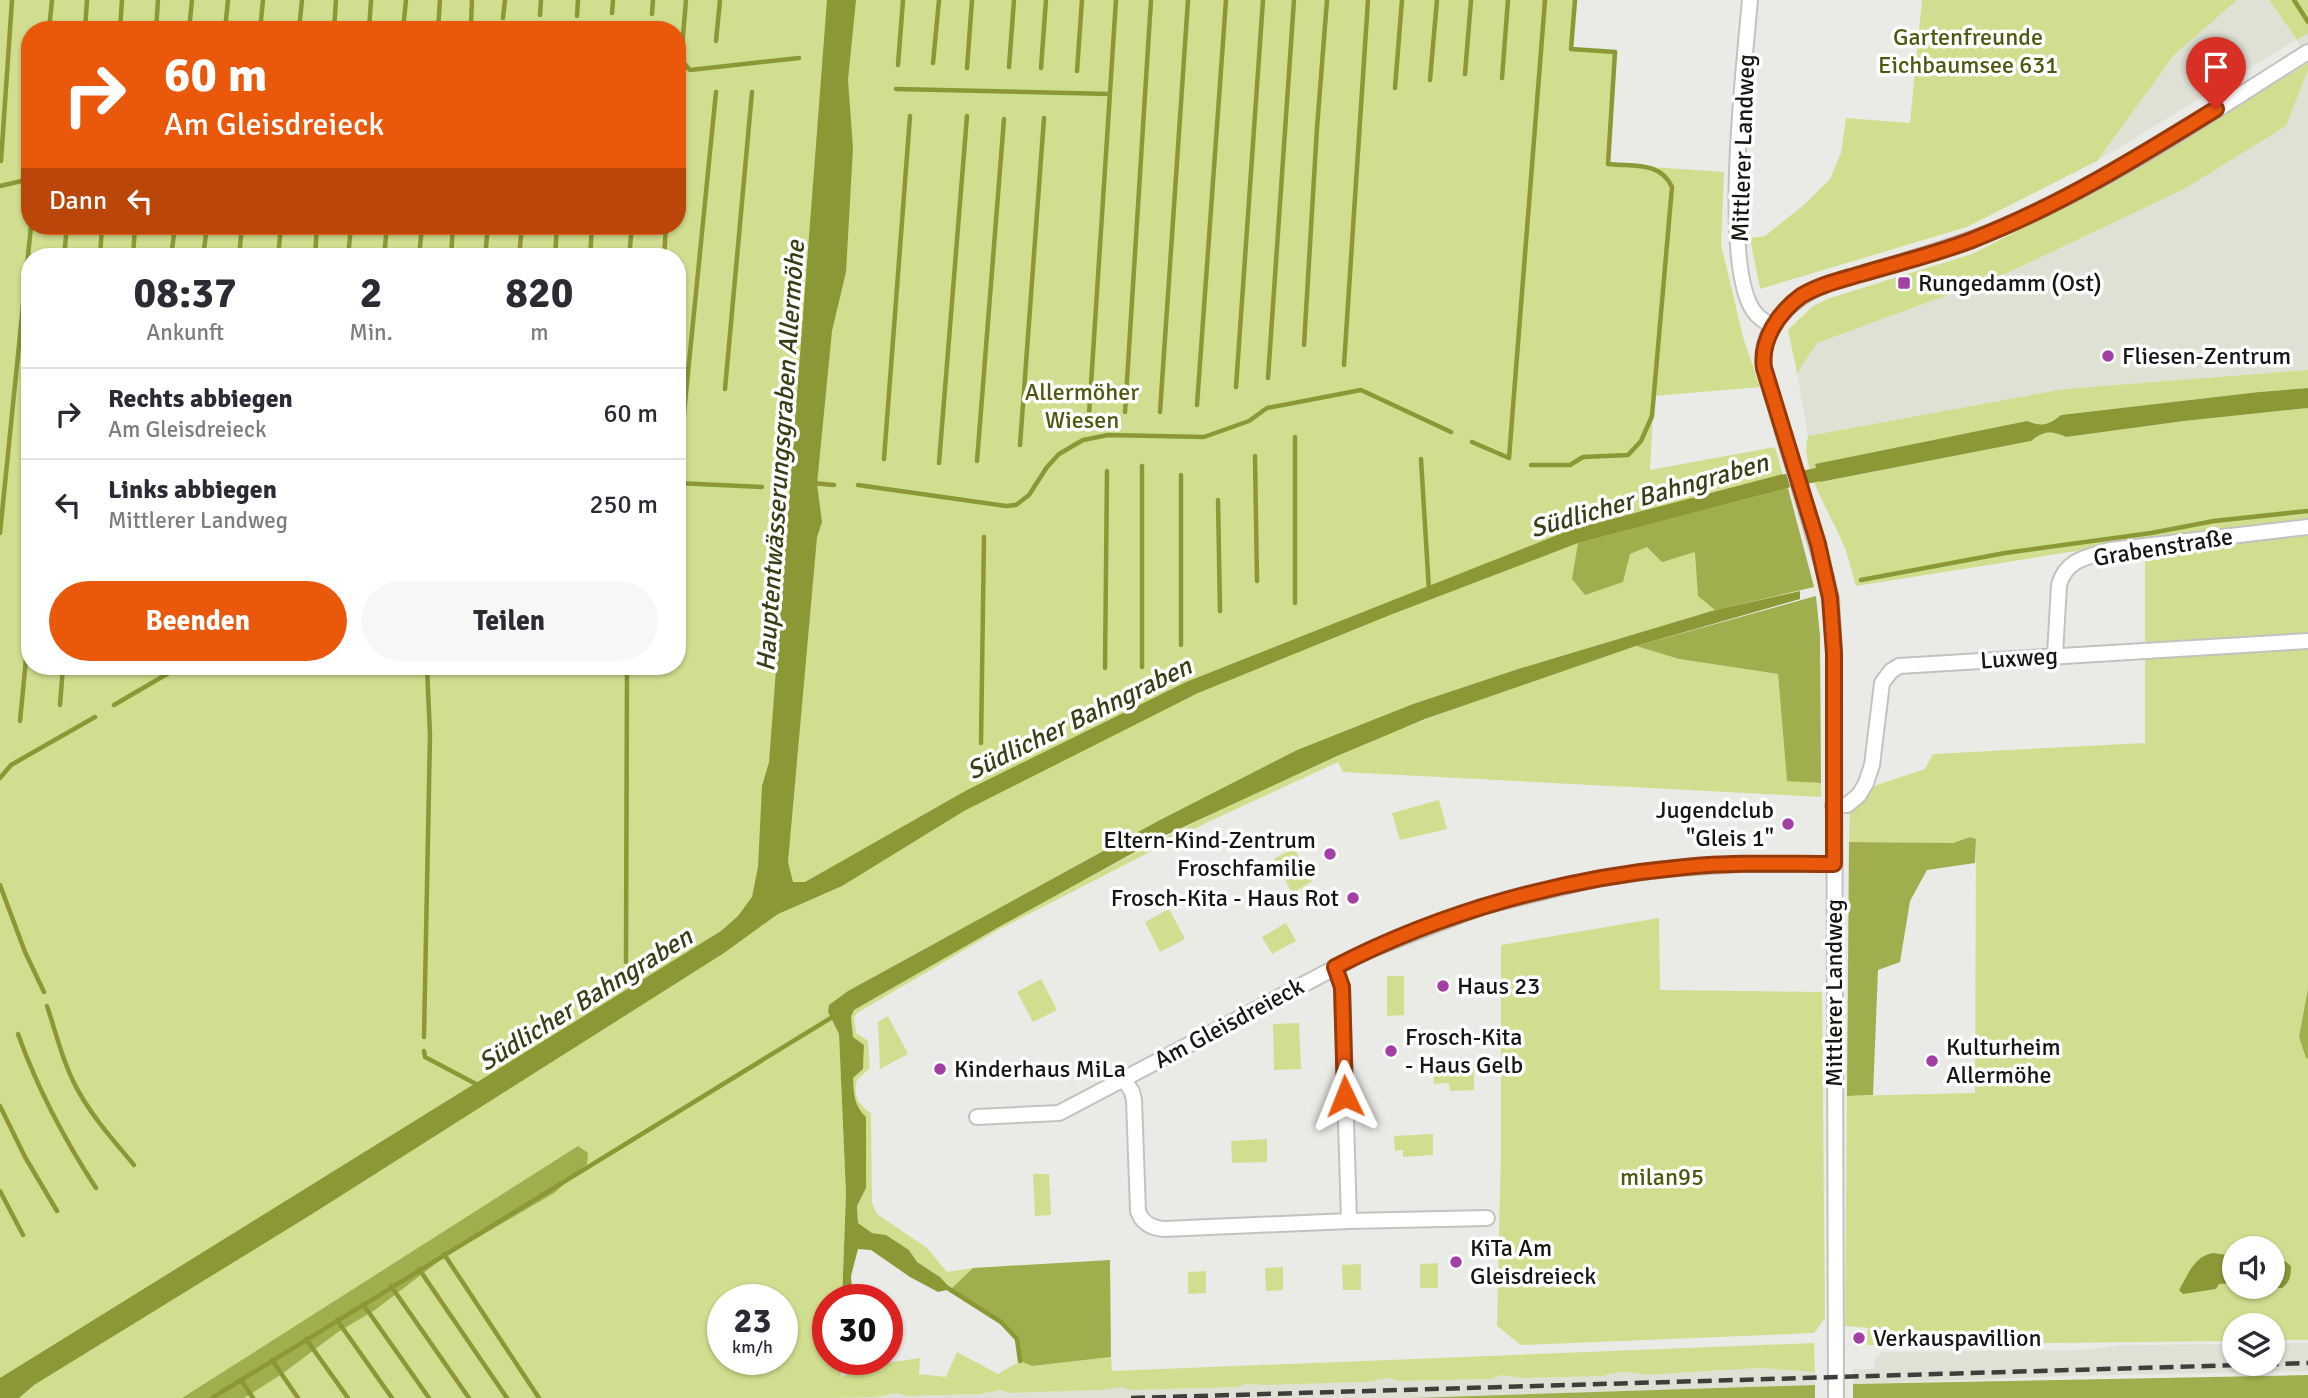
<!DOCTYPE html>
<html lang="de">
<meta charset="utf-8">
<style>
body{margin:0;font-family:Signika,sans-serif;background:#f7f7f7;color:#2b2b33;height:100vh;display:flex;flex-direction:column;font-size:26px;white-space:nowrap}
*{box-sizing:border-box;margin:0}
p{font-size:23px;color:#7c7c81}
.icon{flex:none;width:38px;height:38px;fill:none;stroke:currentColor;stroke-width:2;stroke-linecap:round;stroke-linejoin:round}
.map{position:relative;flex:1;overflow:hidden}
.side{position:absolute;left:21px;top:248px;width:665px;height:427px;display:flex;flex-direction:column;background:#fff;border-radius:28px;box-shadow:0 2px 5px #0004}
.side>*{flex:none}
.guide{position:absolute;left:21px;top:21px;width:665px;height:214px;border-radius:28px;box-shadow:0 2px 5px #0004;background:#ea580c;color:#fff;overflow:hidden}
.controls{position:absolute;left:2222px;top:1236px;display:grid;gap:14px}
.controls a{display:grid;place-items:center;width:63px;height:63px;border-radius:50%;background:#fff;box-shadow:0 2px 5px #0004;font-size:35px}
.speed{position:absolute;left:707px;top:1284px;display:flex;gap:14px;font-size:35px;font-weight:700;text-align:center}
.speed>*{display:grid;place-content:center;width:91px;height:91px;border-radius:50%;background:#fff;box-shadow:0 2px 5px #0004;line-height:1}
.speed small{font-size:18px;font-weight:400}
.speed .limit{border:10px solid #d22;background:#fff;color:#111}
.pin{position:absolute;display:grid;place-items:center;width:60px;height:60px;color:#fff;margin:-72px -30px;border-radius:50% 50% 50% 0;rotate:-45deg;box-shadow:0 0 7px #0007}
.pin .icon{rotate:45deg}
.me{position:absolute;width:77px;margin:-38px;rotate:358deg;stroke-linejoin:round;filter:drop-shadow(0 0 5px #0008)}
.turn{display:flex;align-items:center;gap:24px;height:147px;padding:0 28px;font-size:32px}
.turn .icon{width:91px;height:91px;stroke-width:2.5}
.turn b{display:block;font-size:49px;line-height:60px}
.then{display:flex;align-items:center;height:66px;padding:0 28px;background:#0003;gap:14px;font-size:26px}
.eta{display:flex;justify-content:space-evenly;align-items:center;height:119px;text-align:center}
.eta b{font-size:42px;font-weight:700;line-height:49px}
.primary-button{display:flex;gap:14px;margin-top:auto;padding:14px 28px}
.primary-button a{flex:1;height:80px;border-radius:42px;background:#ea580c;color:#fff;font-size:28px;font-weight:700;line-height:80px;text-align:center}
.primary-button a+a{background:#f7f7f7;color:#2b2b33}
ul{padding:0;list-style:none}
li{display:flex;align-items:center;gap:21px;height:91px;padding:0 28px;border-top:2px solid #e1e1e2}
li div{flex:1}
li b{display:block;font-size:26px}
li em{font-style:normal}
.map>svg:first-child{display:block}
</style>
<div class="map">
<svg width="2308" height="1398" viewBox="0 0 2308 1398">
<rect width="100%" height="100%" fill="#eaebe6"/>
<!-- built -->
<path fill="#dfe1d4" d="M 2237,0 L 2269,0 L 2297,40 L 2308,33 L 2308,55 L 2296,40 L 2097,161 L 2174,55 Z
M 2308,70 L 2308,370 L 2064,389 L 1808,436 L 1797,373 L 1816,343 L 2007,273 L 2286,126 Z
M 2273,1343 L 2308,1343 L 2308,1371 L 2065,1376 L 1853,1384 L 1853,1369 L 1874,1369 L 1874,1360 L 1882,1352 L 2082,1350 L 2123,1345 L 2235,1344 L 2235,1363 L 2273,1363 Z
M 1759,1368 L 1815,1372 L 1815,1385 L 1410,1398 L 831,1398 L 877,1397 L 896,1393 L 906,1396 L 980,1394 L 1000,1390 L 1010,1393 L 1102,1390 L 1121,1387 L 1132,1390 L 1236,1387 L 1246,1384 L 1265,1385 L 1367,1382 L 1387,1378 L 1398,1381 L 1490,1379 L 1501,1375 L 1522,1378 L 1603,1376 L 1613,1372 L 1634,1372 L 1645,1375 Z"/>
<!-- green -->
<path fill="#d1de8f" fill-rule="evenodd" d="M 0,0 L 1575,0 L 1571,49 L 1615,52 L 1608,164 L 1724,172 L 1721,244 L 1743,337 L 1760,387 L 1654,396 L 1650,470 L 1775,447 L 1814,587 L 1715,610 L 1518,669 L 1413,704 L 1297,750 L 1158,821 L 848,991 L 830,1005 L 828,1012 L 839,1034 L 846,1194 L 842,1300 L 828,1300 L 828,1360 L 840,1360 L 841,1377 L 874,1365 L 920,1358 L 919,1374 L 946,1377 L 957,1352 L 998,1374 L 1020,1361 L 1032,1366 L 1111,1357 L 1112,1371 L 1814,1343 L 1815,1372 L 1759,1368 L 1645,1375 C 1631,1371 1617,1371 1603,1376 L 1522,1378 L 1501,1375 L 1491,1379 L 1398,1381 L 1387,1378 L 1367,1382 L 1265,1385 L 1246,1384 L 1236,1387 L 1132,1390 L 1121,1387 L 1102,1390 L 1010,1393 L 1000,1390 L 980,1394 L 906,1396 L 896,1393 L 877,1397 L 831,1398 L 0,1398 ZM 30,30 L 677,30 L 677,226 L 30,226 ZM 30,257 L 677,257 L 677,667 L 30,667 ZM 723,1300 L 782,1300 L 782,1360 L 723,1360 Z
M 1922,0 L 2237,0 L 2174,55 L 2097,161 L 1967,227 L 1760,289 L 1750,238 L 1765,236 L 1805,204 L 1830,179 L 1841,153 L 1846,118 L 1910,123 Z
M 2269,0 L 2308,0 L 2308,33 L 2297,40 Z
M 2308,63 L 2308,70 L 2286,126 L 2184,189 L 2007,273 L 1817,343 L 1797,373 L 1788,330 L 1813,306 L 1830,298 L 1972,254 L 2106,186 Z
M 2308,370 L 2308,388 L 2259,392 L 2061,415 C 2049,425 2042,427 2027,421 L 1815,464 L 1821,482 L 2031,441 C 2043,431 2051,430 2066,437 L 2184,421 L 2308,408 L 2308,988 L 2299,1037 L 2306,1057 L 2308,1058 L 2308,1340 L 2273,1340 L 2273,1325 L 2235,1325 L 2235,1341 L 1867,1345 L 1868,1328 L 1845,1326 L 1847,1096 L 1975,1093 L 1976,839 L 1970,837 L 1953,843 L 1849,842 L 1850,794 L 1925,769 L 1933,754 L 2145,743 L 2145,540 L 1856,586 C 1851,570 1848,553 1841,539 C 1829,511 1799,466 1808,436 L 2064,389 ZM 2235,1248 L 2273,1248 L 2273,1286 L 2235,1286 Z
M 1636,646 L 1679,659 L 1778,674 L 1787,780 L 1821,783 L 1821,797 L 1343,772 L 1338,762 L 1208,822 L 1000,929 L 857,1013 L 854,1018 L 856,1033 L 868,1041 L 870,1068 L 857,1080 C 853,1096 858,1104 871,1113 L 872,1203 L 877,1214 L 927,1248 L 947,1272 L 973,1268 L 951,1289 L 940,1277 L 917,1262 L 909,1250 L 886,1235 L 872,1233 L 858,1223 L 857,1205 L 866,1188 L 866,1117 C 854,1105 854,1095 853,1078 L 863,1069 L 864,1045 L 853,1037 L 851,1017 L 854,1010 C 1012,919 1170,828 1337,755 C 1435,713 1536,681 1636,646 Z
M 1439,800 L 1447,829 L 1400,840 L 1392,813 Z
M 1294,848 L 1312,882 L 1292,893 L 1274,859 Z
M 1169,909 L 1185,939 L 1160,952 L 1145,922 Z
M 1659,918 L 1660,990 L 1822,992 L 1825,1318 L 1814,1333 L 1521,1345 L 1497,1326 L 1501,1148 L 1501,945 Z
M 1286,923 L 1296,941 L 1272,954 L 1262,937 Z
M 1387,976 L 1404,976 L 1404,1015 L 1387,1016 Z
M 1041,979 L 1057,1010 L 1033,1022 L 1017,992 Z
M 888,1016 L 908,1054 L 880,1069 L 878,1022 Z
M 1299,1023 L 1301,1069 L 1274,1070 L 1273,1024 Z
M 1474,1067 L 1474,1090 L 1450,1091 L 1449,1083 L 1434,1084 L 1433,1068 Z
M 1433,1134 L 1433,1155 L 1403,1157 L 1403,1150 L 1395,1151 L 1394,1136 Z
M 1267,1139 L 1267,1162 L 1232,1163 L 1231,1141 Z
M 1033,1174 L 1049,1174 L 1051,1215 L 1035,1216 Z
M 1438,1263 L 1438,1288 L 1420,1288 L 1420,1264 Z
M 1361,1264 L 1361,1290 L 1343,1290 L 1342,1265 Z
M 1283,1267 L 1283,1290 L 1266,1291 L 1265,1268 Z
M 1206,1271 L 1206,1293 L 1188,1294 L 1188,1272 Z"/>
<!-- forest -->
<path fill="#a1ae4d" d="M 1788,488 L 1814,587 L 1715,610 L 1698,596 L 1695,552 L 1662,562 L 1647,547 L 1630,554 L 1623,582 L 1585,595 L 1572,579 L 1578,543 Z
M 1816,596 L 1820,636 L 1821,783 L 1787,781 L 1778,674 L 1679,659 L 1636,646 Z
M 1970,837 L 1976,839 L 1975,863 L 1927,870 L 1910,901 L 1900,962 L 1878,970 L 1873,1095 L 1847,1096 L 1849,842 L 1953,843 Z
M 2308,988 L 2308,1058 L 2306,1058 L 2299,1037 Z
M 578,1146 L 588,1153 L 587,1164 L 554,1193 L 443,1258 L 375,1310 L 338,1332 L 282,1374 L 244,1398 L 182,1398 Z
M 1110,1260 L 1111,1357 L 1032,1366 L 1020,1361 L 1017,1339 L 1001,1322 L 951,1289 L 973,1268 Z
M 2308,1375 L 2308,1398 L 1853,1398 L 1853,1384 Z
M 1815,1385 L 1815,1398 L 1410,1398 Z"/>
<!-- water -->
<path fill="#8c9836" d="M 827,0 L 856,0 L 848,80 L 853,148 L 846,272 L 832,331 L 817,484 L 822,522 L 817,537 L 788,862 L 793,882 L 805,882 L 967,790 L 1186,682 L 1570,530 L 1783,474 L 1788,488 L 1578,543 L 1390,615 L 1198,693 L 964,811 L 842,886 L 778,914 L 724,953 L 312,1214 L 34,1385 L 19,1398 L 0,1398 L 0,1378 L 721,931 L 738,916 L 752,897 L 758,867 L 762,786 L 769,762 Z
M 2308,388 L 2308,408 L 2184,421 L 2066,437 C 2051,430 2043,431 2031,441 L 1820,482 L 1815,464 L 2027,421 C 2042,427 2049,425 2061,415 L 2259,392 Z
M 1800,591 L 1800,599 L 1636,646 L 1425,719 L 1337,756 L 1164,836 L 999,927 L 854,1010 L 851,1017 L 853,1037 L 864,1045 L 863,1069 L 853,1078 C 854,1095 854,1105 866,1117 L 866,1188 L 857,1206 L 858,1223 L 872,1233 L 886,1235 L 909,1250 L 917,1262 L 940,1277 L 951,1289 L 938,1292 L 910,1277 L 871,1250 L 858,1249 L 851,1276 L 853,1300 L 842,1300 L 846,1194 L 839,1034 L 828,1012 L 829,1005 L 848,991 L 1158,821 L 1297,750 L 1413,704 L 1518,669 L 1715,610 Z
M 2213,1253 L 2235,1256 L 2235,1283 L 2219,1284 L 2216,1289 L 2183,1294 L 2179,1290 C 2188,1275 2194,1256 2213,1253 Z
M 2273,1261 L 2285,1261 L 2291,1266 C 2291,1276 2290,1282 2282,1288 L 2242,1288 L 2238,1286 L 2273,1286 Z"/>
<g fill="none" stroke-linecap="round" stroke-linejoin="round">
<!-- stream -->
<path stroke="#8c9836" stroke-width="4.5" d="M 686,0 L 681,60 L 690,70 L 799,58
M 2294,0 L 2308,22
M 612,13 L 613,0
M 652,14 L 653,0
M 540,15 L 541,0
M 577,16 L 578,0
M 503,18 L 505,0
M 471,23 L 472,0
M 49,30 L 52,0
M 85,30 L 87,0
M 120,30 L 122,0
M 156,30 L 158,0
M 189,30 L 192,0
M 225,30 L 228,0
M 260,30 L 263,0
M 299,30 L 302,0
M 334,30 L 336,0
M 369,30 L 371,0
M 403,30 L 406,0
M 438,30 L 440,0
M 716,41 L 720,0
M 933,63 L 939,0
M 898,65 L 903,0
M 1009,67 L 1014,0
M 967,68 L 972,0
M 1041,68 L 1046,0
M 1077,71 L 1082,0
M 1465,74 L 1471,0
M 1502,78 L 1508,0
M 1430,80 L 1437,0
M 1395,88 L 1402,0
M 896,89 L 1110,94
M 677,99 L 678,95
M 1,161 L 12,0
M 0,186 L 30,179
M 64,257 L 67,226
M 100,257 L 102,226
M 133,257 L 135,226
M 171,257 L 175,226
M 203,257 L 207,226
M 239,257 L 242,226
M 278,257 L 281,226
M 315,257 L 317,226
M 348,257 L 351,226
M 384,257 L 387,226
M 419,257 L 422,226
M 451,257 L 453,226
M 485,257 L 488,226
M 519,257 L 522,226
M 555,257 L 557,226
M 590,257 L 592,226
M 629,257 L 632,226
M 664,257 L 666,226
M 1304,345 L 1317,128 L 1327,0
M 1344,365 L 1368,0
M 1268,378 L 1294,0
M 1236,387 L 1263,0
M 725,389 L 752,92
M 1197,405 L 1226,0
M 1125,412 L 1151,0
M 1160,412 L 1188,0
M 1089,415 L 1116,0
M 1295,437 L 1295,603
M 1472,442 L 1509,458 L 1545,0
M 1020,445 L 1044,118
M 680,453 L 716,92
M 1255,456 L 1257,581
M 884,459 L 910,116
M 1421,459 L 1429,591
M 977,461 L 1004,119
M 939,463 L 967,116
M 1531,465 L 1570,465 L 1583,457 L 1628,455 L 1641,441 L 1652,416 L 1672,187 C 1660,161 1633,167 1608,164 L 1615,52 L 1571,49 L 1575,0
M 1142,466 L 1142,667
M 1181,475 L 1181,645
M 677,483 L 762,487
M 812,483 L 834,485
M 858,485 L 1006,506 L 1016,505 L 1029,495 L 1047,467 L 1059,454 L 1083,440 L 1108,435 L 1204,437 L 1249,421 L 1267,408 L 1361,390 L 1451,432
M 1218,500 L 1220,611
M 0,533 L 31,226
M 1861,580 L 2005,553 L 2151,533 L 2214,521 L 2308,511
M 98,668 L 98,667
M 1105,668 L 1107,471
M 60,705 L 63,667
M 114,705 L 179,667
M 20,721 L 30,618
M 981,743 L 984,537
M 0,778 L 11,765 L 95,717
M 0,885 L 25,952 L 44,992
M 626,962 L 627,667
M 47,1006 C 57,1036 64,1067 80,1094 C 95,1120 115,1142 134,1165
M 18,1034 C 38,1090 64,1139 96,1188
M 424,1037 L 430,735 L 427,667
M 424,1051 L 425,1057 L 478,1085
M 0,1106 L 25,1157 L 57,1211
M 0,1191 L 23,1235
M 444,1254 L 539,1398
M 419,1269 L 507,1398
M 391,1286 L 469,1398
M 946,1287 L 1001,1322 L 1017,1339 L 1020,1361
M 363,1304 L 429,1398
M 337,1320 L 392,1398
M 306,1339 L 348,1398
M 272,1360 L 298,1398
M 241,1380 L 253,1398
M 212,1398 L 834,1016"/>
<!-- canal -->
<path stroke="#8c9836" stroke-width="14" d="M 1786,481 L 1836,471"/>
<!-- minor casing -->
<g stroke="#c2c3be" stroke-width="18">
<path id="minor" d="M 1750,0 C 1745,59 1719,273 1756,314 C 1760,319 1768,323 1773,327
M 2055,655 L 2059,585 C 2066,559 2088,557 2110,550 L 2308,527
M 1833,806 L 1847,805 L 1859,795 L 1866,783 L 1872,765 L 1882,683 L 1891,671 L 1899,666 L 2308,641
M 1335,967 L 1342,987 L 1349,1221 L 1487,1218
M 1124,1079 L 1132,1092 L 1134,1100 L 1138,1211 C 1142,1223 1151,1228 1164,1229 L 1349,1221
M 977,1117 L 1059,1113 L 1367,951 L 1481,907 L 1595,879 L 1663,869 L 1741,864 L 1834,864
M 1836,1398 L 1834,653 L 1831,598 L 1826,577 L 1764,368 C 1758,328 1793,297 1827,284 C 1894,264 1961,246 2024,218 C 2124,173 2215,110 2308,52"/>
</g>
<!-- minor -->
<use href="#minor" stroke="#fff" stroke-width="14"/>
<!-- rail -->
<path stroke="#3e3f3d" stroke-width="4.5" stroke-dasharray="14 7" stroke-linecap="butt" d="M 1131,1398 L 2308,1363"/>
</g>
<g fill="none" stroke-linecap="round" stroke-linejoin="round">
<!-- route casing -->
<g stroke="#983908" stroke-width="18">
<path id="route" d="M 1345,1096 L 1342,987 L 1335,967 C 1443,911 1564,878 1685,867 C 1734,862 1784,864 1834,864 L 1834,653 L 1830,598 L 1818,544 L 1764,368 C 1760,340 1779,312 1801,296 C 1819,285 1841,280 1861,274 C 1898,263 1936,254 1972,240 C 2059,206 2137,158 2216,109"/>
</g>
<!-- route -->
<use href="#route" stroke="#ea580c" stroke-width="12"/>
</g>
<!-- markers -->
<g fill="#a13fa5" stroke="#fff" stroke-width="2.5">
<rect x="1897" y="276" width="14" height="14" rx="3.5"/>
<circle cx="2108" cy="356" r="7"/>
<circle cx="1788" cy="824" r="7"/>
<circle cx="1330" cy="854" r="7"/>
<circle cx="1353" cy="898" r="7"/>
<circle cx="1443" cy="986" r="7"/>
<circle cx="1391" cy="1051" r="7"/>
<circle cx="1932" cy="1061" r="7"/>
<circle cx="940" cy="1069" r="7"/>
<circle cx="1456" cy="1262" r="7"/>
<circle cx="1859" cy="1338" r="7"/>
</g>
<g text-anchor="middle" stroke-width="7" stroke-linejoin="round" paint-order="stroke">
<!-- park labels -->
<g font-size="24" fill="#4f5810" stroke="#fff">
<text x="1968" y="45">Gartenfreunde<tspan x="1968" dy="28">Eichbaumsee 631</tspan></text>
<text x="1082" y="400">Allermöher<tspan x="1082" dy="28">Wiesen</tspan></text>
<text x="1662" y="1185">milan95</text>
</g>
<!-- street labels -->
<g font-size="24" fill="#161715" stroke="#fff">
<text transform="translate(1743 148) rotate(-88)" y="8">Mittlerer Landweg</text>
<text transform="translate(2163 547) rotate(-9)" y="8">Grabenstraße</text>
<text transform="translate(2019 658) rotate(-4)" y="8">Luxweg</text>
<text transform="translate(1834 993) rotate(-90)" y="8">Mittlerer Landweg</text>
<text transform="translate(1229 1023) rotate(-28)" y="8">Am Gleisdreieck</text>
</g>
<!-- poi labels -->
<g font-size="24" fill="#161715" stroke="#fff" text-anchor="start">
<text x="1918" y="291">Rungedamm (Ost)</text>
<text x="2122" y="364">Fliesen-Zentrum</text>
<text x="1774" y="818" text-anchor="end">Jugendclub<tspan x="1774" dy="28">"Gleis 1"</tspan></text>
<text x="1316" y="848" text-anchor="end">Eltern-Kind-Zentrum<tspan x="1316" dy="28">Froschfamilie</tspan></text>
<text x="1339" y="906" text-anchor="end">Frosch-Kita - Haus Rot</text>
<text x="1457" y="994">Haus 23</text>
<text x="1405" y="1045">Frosch-Kita<tspan x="1405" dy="28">- Haus Gelb</tspan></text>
<text x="1946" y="1055">Kulturheim<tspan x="1946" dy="28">Allermöhe</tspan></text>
<text x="954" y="1077">Kinderhaus MiLa</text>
<text x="1470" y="1256">KiTa Am<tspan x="1470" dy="28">Gleisdreieck</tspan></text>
<text x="1873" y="1346">Verkauspavillion</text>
</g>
<!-- water labels -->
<g font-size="26" font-style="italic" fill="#383e15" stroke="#fff">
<text transform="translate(780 456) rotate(-86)" y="9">Hauptentwässerungsgraben Allermöhe</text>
<text transform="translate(1649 495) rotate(-16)" y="9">Südlicher Bahngraben</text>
<text transform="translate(1079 718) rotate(-26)" y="9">Südlicher Bahngraben</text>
<text transform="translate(585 999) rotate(-32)" y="9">Südlicher Bahngraben</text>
</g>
</g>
</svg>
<div class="controls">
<a><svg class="icon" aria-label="sound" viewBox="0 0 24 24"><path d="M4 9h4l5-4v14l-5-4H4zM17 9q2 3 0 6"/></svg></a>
<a><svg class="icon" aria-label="layers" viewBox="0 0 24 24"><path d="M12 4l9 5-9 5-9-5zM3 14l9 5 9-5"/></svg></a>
</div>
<div class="speed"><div>23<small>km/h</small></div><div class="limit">30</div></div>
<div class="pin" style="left:2216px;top:109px;background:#d93025"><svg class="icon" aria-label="arrive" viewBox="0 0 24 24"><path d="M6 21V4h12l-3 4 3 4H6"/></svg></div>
<svg class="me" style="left:1345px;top:1096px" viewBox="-20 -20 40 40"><path d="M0-17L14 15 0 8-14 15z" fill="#ea580c" stroke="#fff" stroke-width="4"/></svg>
<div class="guide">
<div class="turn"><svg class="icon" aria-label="right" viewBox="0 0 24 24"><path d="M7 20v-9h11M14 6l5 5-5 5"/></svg><div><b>60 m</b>Am Gleisdreieck</div></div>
<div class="then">Dann<svg class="icon" aria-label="left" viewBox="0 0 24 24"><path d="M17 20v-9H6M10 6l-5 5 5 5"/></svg></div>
</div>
<section class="side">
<div class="eta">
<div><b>08:37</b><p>Ankunft</p></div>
<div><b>2</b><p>Min.</p></div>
<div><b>820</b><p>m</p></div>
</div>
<ul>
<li><svg class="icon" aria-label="right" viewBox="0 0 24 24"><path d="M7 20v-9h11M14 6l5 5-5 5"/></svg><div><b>Rechts abbiegen</b><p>Am Gleisdreieck</p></div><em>60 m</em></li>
<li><svg class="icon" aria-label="left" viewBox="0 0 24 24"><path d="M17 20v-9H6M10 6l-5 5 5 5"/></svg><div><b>Links abbiegen</b><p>Mittlerer Landweg</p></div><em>250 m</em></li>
</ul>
<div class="primary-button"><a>Beenden</a><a>Teilen</a></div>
</section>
</div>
